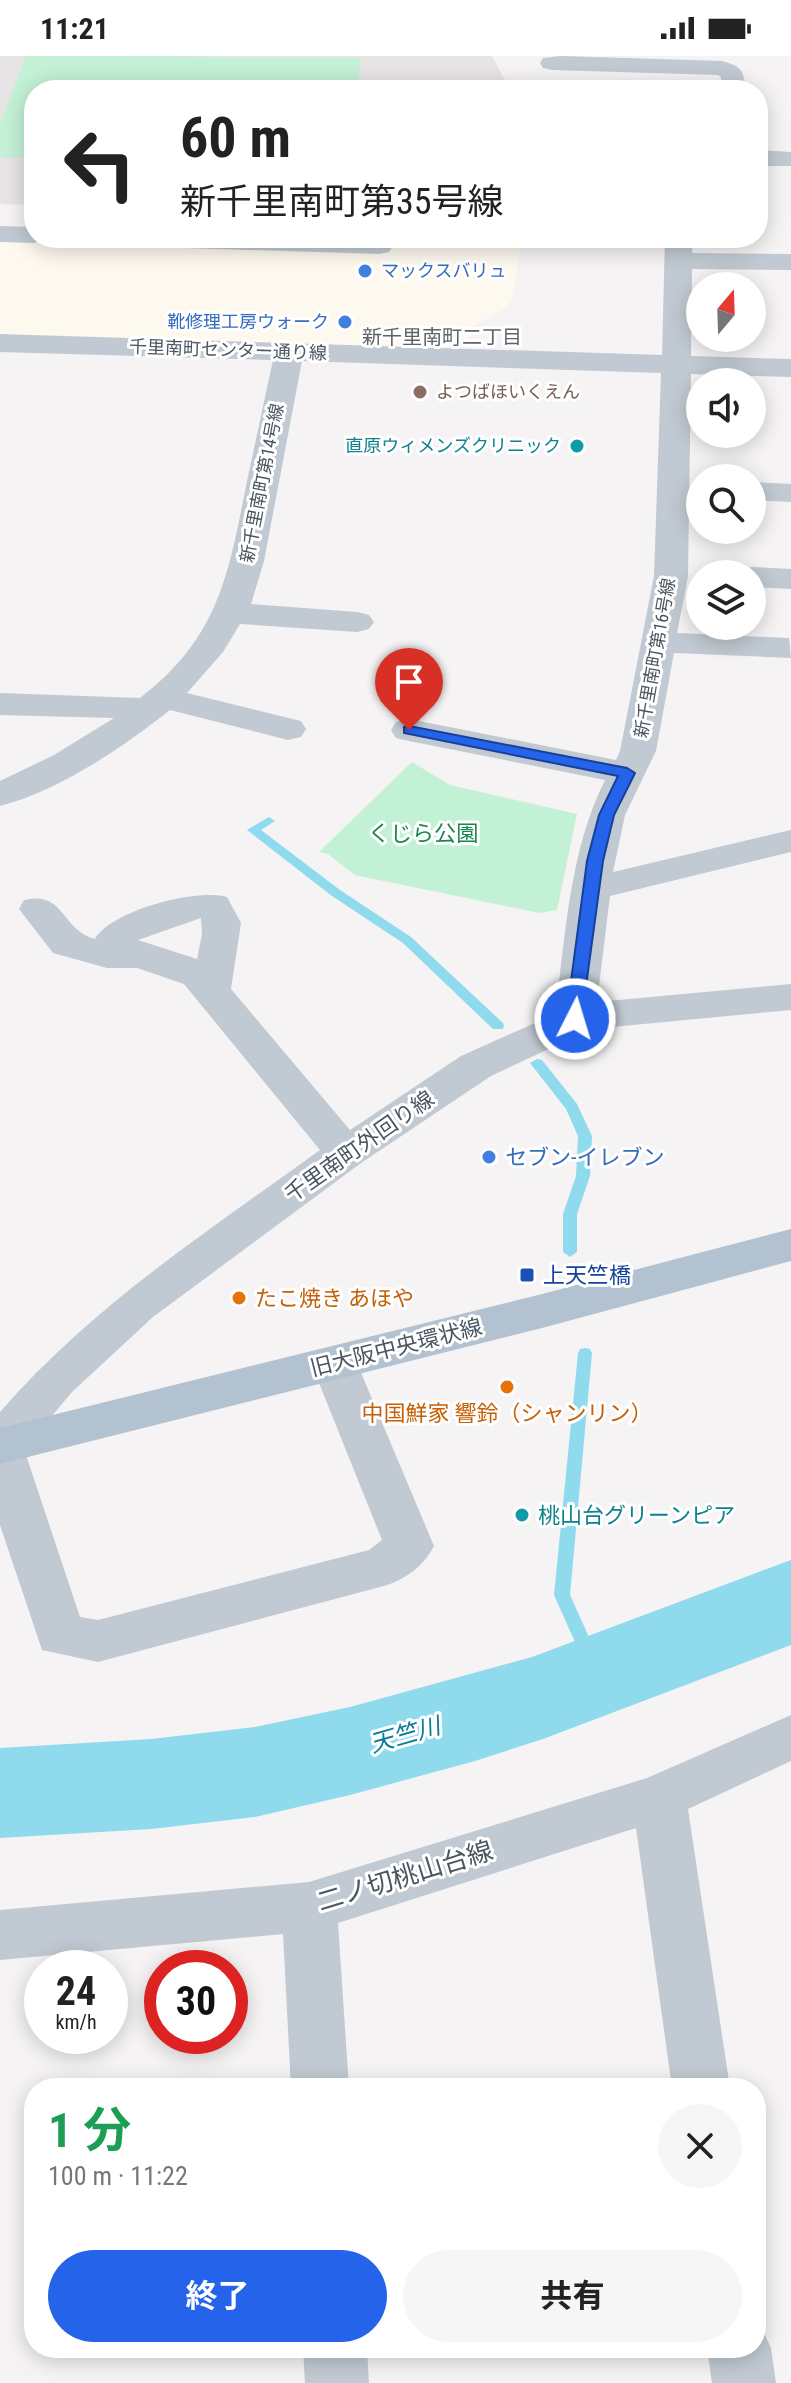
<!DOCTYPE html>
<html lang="ja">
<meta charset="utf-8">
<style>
body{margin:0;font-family:"Roboto Condensed","Noto Sans JP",sans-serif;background:#f6f6f6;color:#222;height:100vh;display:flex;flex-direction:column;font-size:30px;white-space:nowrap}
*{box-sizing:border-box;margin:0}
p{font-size:26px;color:#767676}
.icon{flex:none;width:44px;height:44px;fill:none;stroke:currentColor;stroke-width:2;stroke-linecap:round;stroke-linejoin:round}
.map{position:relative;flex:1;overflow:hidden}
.panel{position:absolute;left:24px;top:2022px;width:742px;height:280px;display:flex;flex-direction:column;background:#fff;border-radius:32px;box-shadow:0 4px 20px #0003}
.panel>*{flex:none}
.guide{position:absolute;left:24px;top:24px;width:744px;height:168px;border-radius:32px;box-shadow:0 4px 20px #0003;background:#fff;color:#222;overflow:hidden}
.needle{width:52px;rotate:19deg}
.fabs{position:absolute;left:686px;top:216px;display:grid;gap:16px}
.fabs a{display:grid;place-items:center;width:80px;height:80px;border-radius:50%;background:#fff;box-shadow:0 4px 20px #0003;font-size:40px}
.speed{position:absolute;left:24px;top:1894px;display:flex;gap:16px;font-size:40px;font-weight:700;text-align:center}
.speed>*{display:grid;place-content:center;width:104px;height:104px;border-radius:50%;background:#fff;box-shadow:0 4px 20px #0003;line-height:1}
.speed small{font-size:20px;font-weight:400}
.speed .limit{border:12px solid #d22;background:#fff;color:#111}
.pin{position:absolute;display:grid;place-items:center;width:68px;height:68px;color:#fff;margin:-82px -34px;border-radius:50% 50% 50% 0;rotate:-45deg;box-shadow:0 0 8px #0007}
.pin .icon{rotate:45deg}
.me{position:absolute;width:88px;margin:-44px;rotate:5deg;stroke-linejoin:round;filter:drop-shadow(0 0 6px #0008)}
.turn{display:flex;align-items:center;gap:28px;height:168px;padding:0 24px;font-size:36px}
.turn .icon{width:104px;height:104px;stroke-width:2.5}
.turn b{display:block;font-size:56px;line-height:68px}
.round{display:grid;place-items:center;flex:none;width:84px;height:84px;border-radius:42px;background:#f6f6f6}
.summary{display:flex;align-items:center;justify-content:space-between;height:136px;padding:0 24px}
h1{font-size:48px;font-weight:700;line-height:60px;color:#1e9e55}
.primary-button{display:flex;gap:16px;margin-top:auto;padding:16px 24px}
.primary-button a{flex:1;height:92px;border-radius:48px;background:#2563eb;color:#fff;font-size:32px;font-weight:700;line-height:92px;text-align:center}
.primary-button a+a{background:#f6f6f6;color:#222}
.status{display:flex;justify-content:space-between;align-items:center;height:56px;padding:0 40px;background:#fff;direction:ltr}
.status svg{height:22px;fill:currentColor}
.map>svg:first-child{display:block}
</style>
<div class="status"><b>11:21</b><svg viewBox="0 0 49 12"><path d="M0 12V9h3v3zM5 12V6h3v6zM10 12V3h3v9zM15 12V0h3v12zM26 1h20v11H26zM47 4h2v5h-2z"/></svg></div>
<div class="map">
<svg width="791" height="2327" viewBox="0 0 791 2327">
<rect width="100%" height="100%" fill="#f5f3f3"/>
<!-- commercial -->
<path fill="#fdf9ef" d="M 0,171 L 34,182 L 514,182 L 520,192 L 513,243 L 504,253 L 474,269 L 463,293 L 0,279 Z"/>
<!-- education -->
<path fill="#e6e4e5" d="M 0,0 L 492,0 L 510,34 L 34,34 L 34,149 L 0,148 Z"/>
<!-- green -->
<path fill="#c3f1d5" d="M 26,0 L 361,2 L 357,34 L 34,34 L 34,102 L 0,101 L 0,68 Z
M 412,706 L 450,729 L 577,758 L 557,854 L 539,857 L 355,819 L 328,798 L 319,796 Z"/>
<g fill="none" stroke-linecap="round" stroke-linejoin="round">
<!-- stream -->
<path fill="#90daee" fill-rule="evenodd" d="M 269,761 L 275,765 L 261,774 L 340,834 L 411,881 L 503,967 L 504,970 L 503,973 L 493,973 L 403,887 L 332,840 L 247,774 Z
M 537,1003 L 542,1004 L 577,1048 L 592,1080 L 590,1120 L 577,1158 L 577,1196 L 570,1201 L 563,1196 L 563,1158 L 576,1120 L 578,1080 L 566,1053 L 530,1007 Z
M 585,1292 L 590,1293 L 592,1297 L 570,1539 L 606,1619 L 604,1624 L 598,1626 L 592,1624 L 554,1539 L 578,1297 L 580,1293 Z"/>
<!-- river -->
<path fill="#90daee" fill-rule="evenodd" d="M 791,1504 L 791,1589 L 543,1683 L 475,1705 L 350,1739 L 255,1761 L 151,1773 L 0,1782 L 0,1692 L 151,1683 L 255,1671 L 350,1651 L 532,1601 Z"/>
<!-- minor -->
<path fill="#c1cad2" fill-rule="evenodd" d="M 561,0 L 722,5 C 741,10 745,15 745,34 L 721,34 L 721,21 L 718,19 L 552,14 L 543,12 L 540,7 L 543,2 Z
M 758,94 L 791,96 L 791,110 L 758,110 Z
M 0,170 L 34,171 L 34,182 L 46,182 L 34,187 L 0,186 Z
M 109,182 L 380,182 L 389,184 L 393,190 L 389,196 L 379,198 L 123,190 L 113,188 Z
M 665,182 L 693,182 L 692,197 L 791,198 L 791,214 L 692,213 L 691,300 L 791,303 L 791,321 L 691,318 L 688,520 L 677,577 L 789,582 L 791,602 L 674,597 L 656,695 L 625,759 L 613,816 L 791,774 L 791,796 L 610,840 L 597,946 L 791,928 L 791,954 L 591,973 L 491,1020 L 361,1107 L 153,1261 L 72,1336 L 24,1393 L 80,1561 L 98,1564 L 369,1494 L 382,1484 L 311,1307 L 318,1295 L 334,1290 L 350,1295 L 357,1307 L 434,1490 C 423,1511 406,1523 384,1530 L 98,1606 L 42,1594 L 0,1469 L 0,1356 C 92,1250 207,1176 320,1094 L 184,928 L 137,912 L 107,912 L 53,897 L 19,853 L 24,844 C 65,834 61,874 95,883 C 111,855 195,832 227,841 L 241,867 L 231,933 L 350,1074 L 461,1000 L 555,958 C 566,878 569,796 605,724 L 409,685 L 396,682 L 391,674 L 396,666 L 409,663 L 616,704 L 620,695 L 654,520 L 661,317 L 302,305 L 264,505 L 251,548 L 357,556 L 369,559 L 374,566 L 369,573 L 357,576 L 240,568 L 223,596 L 187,637 L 301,665 L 306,673 L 301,681 L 288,684 L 170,654 C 123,691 59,735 0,750 L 0,725 L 54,699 L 114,662 L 0,659 L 0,637 L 140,642 C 218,582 228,521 246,430 C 255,388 264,346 273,304 L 0,296 L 0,278 L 662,299 ZM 201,862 L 202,878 L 197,903 L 138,884 Z
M 752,426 L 791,428 L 791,446 L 752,444 Z
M 752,511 L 791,513 L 791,533 L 752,531 L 752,518 L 738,518 L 740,514 Z
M 791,1659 L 791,1705 L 688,1753 L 730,2032 L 672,2032 L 636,1772 L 338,1867 L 349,2032 L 291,2032 L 283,1878 L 0,1904 L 0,1854 L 309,1826 L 647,1722 Z
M 756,2267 L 761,2270 L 771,2292 L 776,2327 L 712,2327 L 707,2292 L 756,2292 Z
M 303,2292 L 367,2292 L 369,2327 L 305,2327 Z"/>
<!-- major -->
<path fill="#b3c2d1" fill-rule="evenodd" d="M 791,1173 L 791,1205 L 542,1272 L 0,1408 L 0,1372 L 542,1238 Z"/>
</g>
<!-- route -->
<path fill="#2563eb" stroke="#184099" stroke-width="2" d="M 409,670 L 627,712 L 635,717 L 614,759 L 603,805 L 581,967 L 569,967 L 566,963 L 587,805 L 599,759 L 618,720 L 404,677 L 404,671 Z"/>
<!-- markers -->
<g fill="#3f7fe0" stroke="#fff" stroke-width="3">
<circle cx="365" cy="215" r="8"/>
<circle cx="345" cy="266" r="8"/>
<circle cx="489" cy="1101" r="8"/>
</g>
<circle fill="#8d6e63" stroke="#fff" stroke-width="3" cx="420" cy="336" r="8"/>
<g fill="#0f9aa8" stroke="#fff" stroke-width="3">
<circle cx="577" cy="390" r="8"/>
<circle cx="522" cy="1459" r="8"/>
</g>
<rect fill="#1a4fb4" stroke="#fff" stroke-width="3" x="519" y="1211" width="16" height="16" rx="4"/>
<g fill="#e8710a" stroke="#fff" stroke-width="3">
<circle cx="239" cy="1242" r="8"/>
<circle cx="507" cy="1331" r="8"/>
</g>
<g text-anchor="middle" stroke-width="6" stroke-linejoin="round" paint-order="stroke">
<!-- far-shop labels -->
<g font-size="18" fill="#366cbe" stroke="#fff" text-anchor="start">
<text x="381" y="221">マックスバリュ</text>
<text x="329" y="272" text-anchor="end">靴修理工房ウォーク</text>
</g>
<!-- far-street labels -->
<g font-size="18" fill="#4a5661" stroke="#fff">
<text transform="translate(228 294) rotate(2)" y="6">千里南町センター通り線</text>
<text transform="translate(262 427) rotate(-79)" y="6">新千里南町第14号線</text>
<text transform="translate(655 602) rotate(-80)" y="6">新千里南町第16号線</text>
</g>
<!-- far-education labels -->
<g font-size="18" fill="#785e54" stroke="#fff" text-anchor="start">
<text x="436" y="342">よつばほいくえん</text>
</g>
<!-- far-culture labels -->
<g font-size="18" fill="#0d838f" stroke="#fff" text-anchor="end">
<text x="561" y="396">直原ウィメンズクリニック</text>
</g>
<!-- far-neighbourhood labels -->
<g font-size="20" fill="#5f6368" stroke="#fff">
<text x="442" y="288">新千里南町二丁目</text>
</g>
<!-- park labels -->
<g font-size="22" fill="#17864f" stroke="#fff">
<text x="423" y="785">くじら公園</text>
</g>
<!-- street labels -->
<g font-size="22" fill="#4a5661" stroke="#fff">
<text transform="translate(359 1090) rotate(-35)" y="8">千里南町外回り線</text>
<text transform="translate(396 1291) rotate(-14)" y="8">旧大阪中央環状線</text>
</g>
<!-- shop labels -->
<g font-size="22" fill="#366cbe" stroke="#fff" text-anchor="start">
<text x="505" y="1109">セブン-イレブン</text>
</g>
<!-- transit labels -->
<g font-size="22" fill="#164399" stroke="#fff" text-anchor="start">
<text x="543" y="1227">上天竺橋</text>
</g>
<!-- food labels -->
<g font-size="22" fill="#c56008" stroke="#fff" text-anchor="start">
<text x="255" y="1250">たこ焼き あほや</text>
<text x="507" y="1365" text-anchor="middle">中国鮮家 響鈴（シャンリン）</text>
</g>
<!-- culture labels -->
<g font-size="22" fill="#0d838f" stroke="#fff" text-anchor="start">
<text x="538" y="1467">桃山台グリーンピア</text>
</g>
<!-- water labels -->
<g font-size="24" font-style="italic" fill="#0c7c9b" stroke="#fff">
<text transform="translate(405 1679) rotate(-16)" y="8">天竺川</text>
</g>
<!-- near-street labels -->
<g font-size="26" fill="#4a5661" stroke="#fff">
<text transform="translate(405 1820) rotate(-17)" y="9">二ノ切桃山台線</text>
</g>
</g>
</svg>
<div class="fabs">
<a><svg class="needle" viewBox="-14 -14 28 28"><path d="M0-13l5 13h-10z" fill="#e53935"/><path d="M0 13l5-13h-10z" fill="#767676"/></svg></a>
<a><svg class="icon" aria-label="sound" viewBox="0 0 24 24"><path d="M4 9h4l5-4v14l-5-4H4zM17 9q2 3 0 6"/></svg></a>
<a><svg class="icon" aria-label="search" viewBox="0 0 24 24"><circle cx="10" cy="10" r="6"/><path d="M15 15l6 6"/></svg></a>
<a><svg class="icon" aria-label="layers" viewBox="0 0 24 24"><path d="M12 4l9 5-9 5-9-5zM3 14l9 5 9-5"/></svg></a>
</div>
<div class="speed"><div>24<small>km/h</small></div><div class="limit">30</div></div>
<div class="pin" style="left:409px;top:674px;background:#d93025"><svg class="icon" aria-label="arrive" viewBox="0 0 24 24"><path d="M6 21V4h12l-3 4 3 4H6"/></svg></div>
<svg class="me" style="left:575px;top:963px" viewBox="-20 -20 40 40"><circle r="17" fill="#2563eb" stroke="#fff" stroke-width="3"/><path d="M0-11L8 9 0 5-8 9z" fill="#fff"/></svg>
<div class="guide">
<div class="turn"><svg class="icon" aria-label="left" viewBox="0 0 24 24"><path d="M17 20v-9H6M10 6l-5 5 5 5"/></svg><div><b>60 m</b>新千里南町第35号線</div></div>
</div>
<section class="panel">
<div class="summary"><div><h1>1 分</h1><p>100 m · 11:22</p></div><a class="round"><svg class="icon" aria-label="close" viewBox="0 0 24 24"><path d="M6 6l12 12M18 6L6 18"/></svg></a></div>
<div class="primary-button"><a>終了</a><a>共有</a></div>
</section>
</div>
